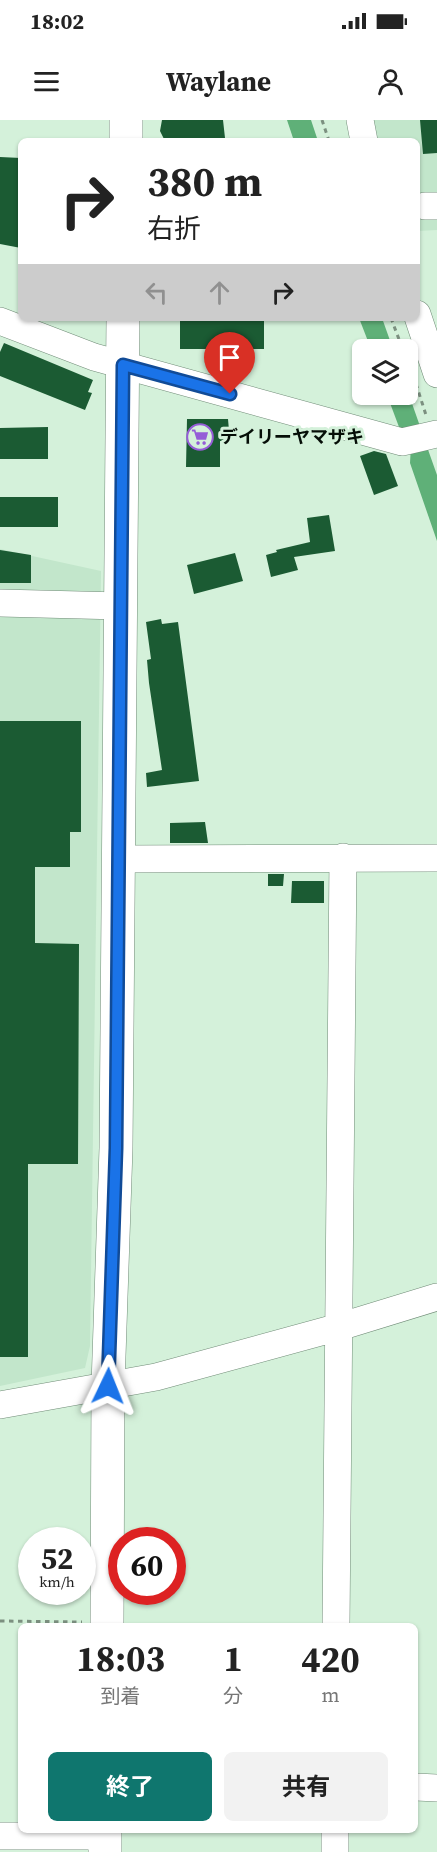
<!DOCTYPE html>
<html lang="ja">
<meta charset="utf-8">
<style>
body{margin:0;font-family:"Source Serif 4","Noto Sans JP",serif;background:#f2f2f2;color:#222;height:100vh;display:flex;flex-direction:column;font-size:22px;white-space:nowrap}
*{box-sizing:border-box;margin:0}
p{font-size:20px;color:#767676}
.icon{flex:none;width:33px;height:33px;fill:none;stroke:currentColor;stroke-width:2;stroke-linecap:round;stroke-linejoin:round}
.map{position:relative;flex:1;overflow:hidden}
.side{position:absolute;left:18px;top:1503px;width:400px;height:210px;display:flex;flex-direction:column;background:#fff;border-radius:9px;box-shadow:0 2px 4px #0004}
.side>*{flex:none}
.hud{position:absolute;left:18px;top:18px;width:402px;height:183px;border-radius:9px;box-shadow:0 2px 4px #0004;background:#fff;color:#222;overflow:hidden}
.fabs{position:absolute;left:352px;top:219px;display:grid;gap:12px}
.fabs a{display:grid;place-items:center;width:66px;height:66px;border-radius:9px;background:#fff;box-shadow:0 2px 4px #0004;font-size:30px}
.speed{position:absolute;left:18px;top:1407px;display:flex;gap:12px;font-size:30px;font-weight:700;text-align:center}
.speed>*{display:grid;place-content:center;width:78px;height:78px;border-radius:50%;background:#fff;box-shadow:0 2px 4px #0004;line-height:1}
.speed small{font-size:15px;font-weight:400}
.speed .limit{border:9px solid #d22;background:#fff;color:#111}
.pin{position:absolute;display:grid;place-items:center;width:51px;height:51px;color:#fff;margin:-62px -26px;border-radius:50% 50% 50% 0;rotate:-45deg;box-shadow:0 0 6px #0007}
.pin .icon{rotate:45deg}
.me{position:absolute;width:66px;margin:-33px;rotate:2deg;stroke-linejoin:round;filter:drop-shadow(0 0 4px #0008)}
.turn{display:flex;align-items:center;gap:21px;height:126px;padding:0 30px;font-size:27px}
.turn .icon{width:78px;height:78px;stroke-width:2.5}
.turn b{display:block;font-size:42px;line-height:51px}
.lanes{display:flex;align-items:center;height:57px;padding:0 30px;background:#0003;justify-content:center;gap:30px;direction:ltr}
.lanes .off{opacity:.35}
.eta{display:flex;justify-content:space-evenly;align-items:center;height:102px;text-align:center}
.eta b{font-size:36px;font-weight:700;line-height:42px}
.primary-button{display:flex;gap:12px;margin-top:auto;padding:12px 30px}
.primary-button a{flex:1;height:69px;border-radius:9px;background:#0f766e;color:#fff;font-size:24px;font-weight:700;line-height:69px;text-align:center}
.primary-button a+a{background:#f2f2f2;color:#222}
.status{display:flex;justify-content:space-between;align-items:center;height:42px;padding:0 30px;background:#fff;direction:ltr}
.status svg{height:16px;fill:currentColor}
header{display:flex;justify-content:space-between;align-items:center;height:78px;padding:0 30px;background:#fff;font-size:27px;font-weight:700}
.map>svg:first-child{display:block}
</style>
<div class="status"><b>18:02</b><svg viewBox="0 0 49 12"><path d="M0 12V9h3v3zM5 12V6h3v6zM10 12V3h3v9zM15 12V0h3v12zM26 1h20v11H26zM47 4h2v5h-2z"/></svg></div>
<header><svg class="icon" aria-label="menu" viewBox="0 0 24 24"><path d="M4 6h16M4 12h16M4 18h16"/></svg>Waylane<svg class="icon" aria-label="person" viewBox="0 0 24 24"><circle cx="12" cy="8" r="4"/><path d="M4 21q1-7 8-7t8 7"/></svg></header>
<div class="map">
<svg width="437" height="1732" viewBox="0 0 437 1732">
<rect width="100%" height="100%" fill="#d4f1da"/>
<!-- built -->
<path fill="#c2e6cb" d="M 372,0 L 437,0 L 437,110 L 417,111 L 417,21 L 379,21 Z
M 0,429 L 101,451 L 90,1226 L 85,1248 L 0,1266 Z"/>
<!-- water -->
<path fill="#5fb078" d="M 287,0 L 311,0 L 318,21 L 294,21 Z
M 359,198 L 382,198 L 393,229 L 371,229 Z
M 408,272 L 422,312 L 402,315 L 387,275 L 408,274 Z
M 426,324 L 437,355 L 437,421 L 410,343 L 411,325 Z"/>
<!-- building -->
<path fill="#1b5b33" d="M 162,0 L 223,0 L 225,18 L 165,21 L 160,11 Z
M 420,0 L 437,0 L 437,33 L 423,34 Z
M 0,37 L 21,38 L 21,128 L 0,124 Z
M 180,198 L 264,198 L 264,229 L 180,229 Z
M 4,223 L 93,260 L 88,272 L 92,273 L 85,290 L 0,256 L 0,232 Z
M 187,299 L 228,299 L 230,322 L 220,321 L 220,347 L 186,347 Z
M 48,307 L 48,339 L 0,339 L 0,308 Z
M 374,331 L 386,334 L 398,366 L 374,375 L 360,336 Z
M 0,377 L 58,377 L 58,407 L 0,407 Z
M 329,395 L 335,431 L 294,437 L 298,450 L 271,457 L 266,435 L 277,432 L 276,430 L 310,422 L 307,398 Z
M 0,430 L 31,435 L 31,463 L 0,463 Z
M 235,433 L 243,461 L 194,474 L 187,445 Z
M 161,499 L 162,504 L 178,502 L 199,661 L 147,667 L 146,653 L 162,650 L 149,563 L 147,540 L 151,539 L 146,502 Z
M 0,601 L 81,601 L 81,712 L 70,712 L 70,747 L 35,747 L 35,823 L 79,824 L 78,1044 L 28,1044 L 28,1237 L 0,1237 Z
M 205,702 L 208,723 L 170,723 L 170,703 Z
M 268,754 L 284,754 L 283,766 L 268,766 Z
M 292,761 L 324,761 L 324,783 L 291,783 Z"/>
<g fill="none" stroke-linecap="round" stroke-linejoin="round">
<!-- minor casing -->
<g stroke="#718c78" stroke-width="28">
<path id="minor" d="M 360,0 L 364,21
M 425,86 L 437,86
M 417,194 L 437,254
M 0,201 L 94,237 L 402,322 L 437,314
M 0,483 L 121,486
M 118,739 L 437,738
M 0,1285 L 156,1257 L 339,1207 L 437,1177
M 336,1506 L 343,737
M 416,1667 L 437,1668
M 0,1716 L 105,1716
M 335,1732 L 335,1710"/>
</g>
<!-- major casing -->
<g stroke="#718c78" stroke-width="34">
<path id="major" d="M 126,21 L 126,0
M 107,1506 L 108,1266 L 116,1028 L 123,198
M 105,1732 L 105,1710"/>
</g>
<!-- path -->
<path stroke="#7c9080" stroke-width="3" stroke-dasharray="4.5 4.5" stroke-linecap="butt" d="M 322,0 L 329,21
M 391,198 L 403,230
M 416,264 L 426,295
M 0,1501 L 82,1502"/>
<!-- minor -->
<use href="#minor" stroke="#fff" stroke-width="27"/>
<!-- major -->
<use href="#major" stroke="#fff" stroke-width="33"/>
</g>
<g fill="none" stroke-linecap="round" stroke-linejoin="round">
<!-- route casing -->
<g stroke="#114b97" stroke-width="15">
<path id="route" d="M 108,1266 L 116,1028 L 123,245 L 230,274"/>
</g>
<!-- route -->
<use href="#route" stroke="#1a73e8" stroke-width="10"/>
</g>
<!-- icons -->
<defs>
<g id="supermarket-ring" transform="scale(1.35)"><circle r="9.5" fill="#d4f1da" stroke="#955ed7" stroke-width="1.5"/><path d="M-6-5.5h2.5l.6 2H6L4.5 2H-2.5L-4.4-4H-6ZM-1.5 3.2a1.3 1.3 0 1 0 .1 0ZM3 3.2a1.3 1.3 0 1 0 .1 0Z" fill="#955ed7"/></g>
</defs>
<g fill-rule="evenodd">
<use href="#supermarket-ring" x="200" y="317"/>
</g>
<g text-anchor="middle" stroke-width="6" stroke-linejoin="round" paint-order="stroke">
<!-- poi labels -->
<g font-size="18" font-weight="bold" fill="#050e07" stroke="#d4f1da" text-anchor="start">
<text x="220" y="323">デイリーヤマザキ</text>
</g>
</g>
</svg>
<div class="fabs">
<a><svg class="icon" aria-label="layers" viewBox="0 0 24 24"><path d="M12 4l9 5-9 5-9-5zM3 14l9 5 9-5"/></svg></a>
</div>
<div class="speed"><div>52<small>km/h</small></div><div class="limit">60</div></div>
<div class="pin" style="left:230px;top:274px;background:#d93025"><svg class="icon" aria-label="arrive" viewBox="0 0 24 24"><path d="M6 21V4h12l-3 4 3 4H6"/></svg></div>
<svg class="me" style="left:108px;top:1266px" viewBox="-20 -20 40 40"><path d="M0-17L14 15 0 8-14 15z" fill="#1a73e8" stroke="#fff" stroke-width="4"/></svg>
<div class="hud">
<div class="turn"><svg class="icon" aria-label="right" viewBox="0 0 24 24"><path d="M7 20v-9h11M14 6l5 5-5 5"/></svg><div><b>380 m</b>右折</div></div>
<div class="lanes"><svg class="icon off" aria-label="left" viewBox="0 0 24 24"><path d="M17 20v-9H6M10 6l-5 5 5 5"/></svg><svg class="icon off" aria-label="ahead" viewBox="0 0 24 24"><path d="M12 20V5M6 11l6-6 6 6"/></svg><svg class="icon" aria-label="right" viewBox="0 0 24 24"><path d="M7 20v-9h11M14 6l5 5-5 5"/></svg></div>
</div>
<section class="side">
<div class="eta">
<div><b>18:03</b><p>到着</p></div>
<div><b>1</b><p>分</p></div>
<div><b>420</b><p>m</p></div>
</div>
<div class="primary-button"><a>終了</a><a>共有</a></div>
</section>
</div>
